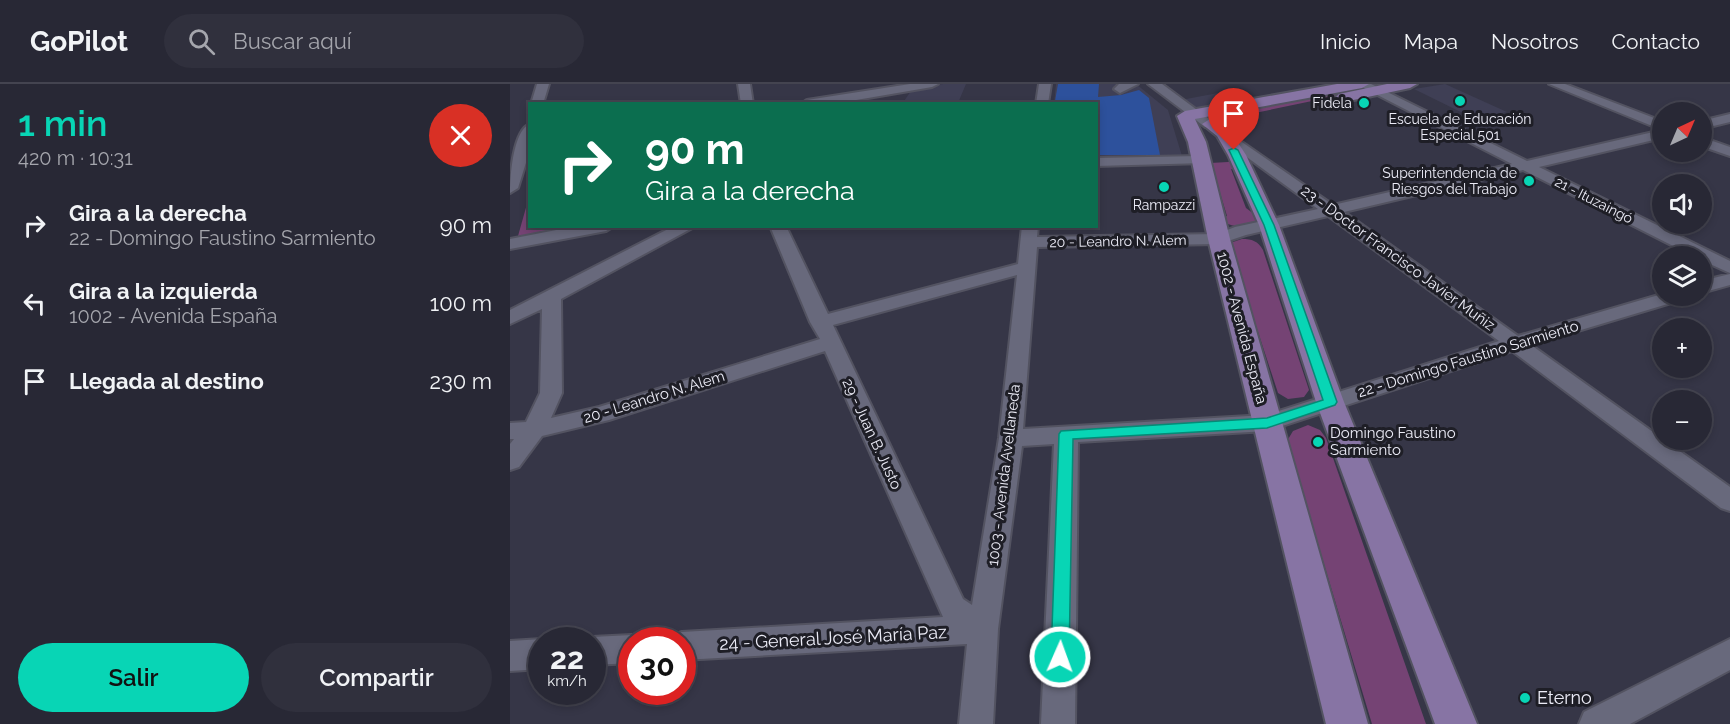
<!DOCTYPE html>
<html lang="es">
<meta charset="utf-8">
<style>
body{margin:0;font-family:Raleway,sans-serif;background:#30303d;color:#f1f3f6;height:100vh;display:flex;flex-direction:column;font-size:22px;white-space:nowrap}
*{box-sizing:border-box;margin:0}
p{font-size:20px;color:#a5a6ad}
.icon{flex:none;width:33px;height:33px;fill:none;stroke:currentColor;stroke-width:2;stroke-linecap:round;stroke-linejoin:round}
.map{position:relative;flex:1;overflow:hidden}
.panel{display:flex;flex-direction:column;background:#282835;width:510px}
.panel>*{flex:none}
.top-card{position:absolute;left:18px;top:18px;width:570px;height:126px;border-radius:0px;box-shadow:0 3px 9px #0003,0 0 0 2px #444450;background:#0b6e4f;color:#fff;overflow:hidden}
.needle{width:39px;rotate:44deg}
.controls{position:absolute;left:1142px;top:18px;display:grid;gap:12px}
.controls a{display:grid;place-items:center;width:60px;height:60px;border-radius:50%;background:#282835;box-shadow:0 3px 9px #0003,0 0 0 2px #444450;font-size:30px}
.speed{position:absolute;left:18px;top:543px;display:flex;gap:12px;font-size:30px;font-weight:700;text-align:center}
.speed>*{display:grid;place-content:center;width:78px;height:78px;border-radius:50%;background:#282835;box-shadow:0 3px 9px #0003,0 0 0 2px #444450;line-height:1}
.speed small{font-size:15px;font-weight:400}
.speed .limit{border:9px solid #d22;background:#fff;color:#111}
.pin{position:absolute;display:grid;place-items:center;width:51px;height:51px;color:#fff;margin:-62px -26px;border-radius:50% 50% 50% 0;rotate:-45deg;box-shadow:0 0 6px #0007}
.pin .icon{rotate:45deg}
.me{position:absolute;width:66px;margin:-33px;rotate:2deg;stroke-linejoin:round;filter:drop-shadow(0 0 4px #0008)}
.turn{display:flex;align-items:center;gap:21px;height:126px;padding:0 18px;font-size:27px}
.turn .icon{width:78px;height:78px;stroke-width:2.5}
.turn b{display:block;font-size:42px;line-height:51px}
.round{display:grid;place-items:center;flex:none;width:63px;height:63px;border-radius:32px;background:#30303d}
.headline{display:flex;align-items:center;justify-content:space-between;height:102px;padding:0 18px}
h1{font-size:36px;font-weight:600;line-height:45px;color:#08d5b5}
.primary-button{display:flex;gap:12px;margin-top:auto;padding:12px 18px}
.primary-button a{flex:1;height:69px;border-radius:36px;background:#08d5b5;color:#111;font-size:24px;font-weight:600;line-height:69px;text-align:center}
.primary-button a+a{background:#30303d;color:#f1f3f6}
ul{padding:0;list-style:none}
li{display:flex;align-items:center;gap:18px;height:78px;padding:0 18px}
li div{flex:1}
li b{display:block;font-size:22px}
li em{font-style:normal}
header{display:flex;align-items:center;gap:36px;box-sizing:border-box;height:84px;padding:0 30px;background:#282835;border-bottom:2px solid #444450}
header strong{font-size:28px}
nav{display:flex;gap:33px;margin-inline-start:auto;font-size:21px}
.search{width:420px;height:54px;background:#30303d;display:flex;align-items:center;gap:15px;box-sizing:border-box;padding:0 21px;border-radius:33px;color:#a5a6ad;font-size:22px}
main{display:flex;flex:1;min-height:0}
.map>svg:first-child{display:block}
</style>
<header>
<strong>GoPilot</strong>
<div class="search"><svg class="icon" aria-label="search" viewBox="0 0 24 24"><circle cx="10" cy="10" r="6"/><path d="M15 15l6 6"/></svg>Buscar aquí</div>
<nav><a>Inicio</a><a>Mapa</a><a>Nosotros</a><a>Contacto</a></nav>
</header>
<main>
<section class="panel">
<div class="headline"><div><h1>1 min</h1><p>420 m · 10:31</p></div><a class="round" style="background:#d93025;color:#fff"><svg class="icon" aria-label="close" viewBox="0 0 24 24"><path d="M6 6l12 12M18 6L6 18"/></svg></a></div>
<ul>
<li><svg class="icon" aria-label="right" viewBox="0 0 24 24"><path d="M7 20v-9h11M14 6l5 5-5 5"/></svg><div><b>Gira a la derecha</b><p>22 - Domingo Faustino Sarmiento</p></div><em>90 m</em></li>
<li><svg class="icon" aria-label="left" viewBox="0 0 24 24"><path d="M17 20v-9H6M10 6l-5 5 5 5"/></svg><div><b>Gira a la izquierda</b><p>1002 - Avenida España</p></div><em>100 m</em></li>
<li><svg class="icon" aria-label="arrive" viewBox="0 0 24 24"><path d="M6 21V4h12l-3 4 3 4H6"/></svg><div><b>Llegada al destino</b></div><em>230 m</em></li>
</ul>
<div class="primary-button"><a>Salir</a><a>Compartir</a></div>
</section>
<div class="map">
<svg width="1220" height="640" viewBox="0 0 1220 640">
<rect width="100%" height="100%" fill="#363647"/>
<!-- built -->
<path fill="#3f3f55" d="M 433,0 L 456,0 L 448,19 L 392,20 L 403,4 Z
M 546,0 L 626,0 L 658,26 L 672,72 L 587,73 L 586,20 L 544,20 Z
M 935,0 L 997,28 L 965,35 L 904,5 Z
M 729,5 L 747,17 L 688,26 L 671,16 Z"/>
<!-- green -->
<path fill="#754374" d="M 850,4 L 855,6 L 711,36 L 702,32 Z
M 724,75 L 729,87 L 721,85 L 736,124 L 744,130 L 747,136 C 736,144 726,144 713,138 L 711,134 L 717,132 L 705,92 L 696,88 L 700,79 L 718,78 Z
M 17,120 L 19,120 L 20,142 L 62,143 L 8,152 Z
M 732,155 C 742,155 748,157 753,166 L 799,306 L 794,313 L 778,315 L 768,309 L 720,162 L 723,158 Z
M 798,341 L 810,346 L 816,354 L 916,640 L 862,640 L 777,357 L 783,347 Z"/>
<!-- building -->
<path fill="#2d519c" d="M 548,0 L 589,0 L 588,13 L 611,11 L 629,6 L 639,14 L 650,71 L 586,71 L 586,20 L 552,20 L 553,17 L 545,17 Z"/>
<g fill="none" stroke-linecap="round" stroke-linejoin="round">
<!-- minor casing -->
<g stroke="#535361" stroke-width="4">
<path id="minor" d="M 27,0 L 39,0 L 33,20 L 21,20 Z
M 228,0 L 240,0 L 243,20 L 231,20 Z
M 400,0 L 428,0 L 422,3 L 323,20 L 291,20 L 297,16 Z
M 529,0 L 541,0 L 538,20 L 526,20 Z
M 609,0 L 628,0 L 610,9 L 604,5 Z
M 638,0 L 652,0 L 706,40 L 705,43 L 695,43 Z
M 846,0 L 861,0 L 1017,77 L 1152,46 L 1152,54 L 1029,83 L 1220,177 L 1220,189 L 1191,176 L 1191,172 L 1183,172 L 1013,86 L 834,128 L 1008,252 L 1152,210 L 1152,212 L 1173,212 L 1171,216 L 1021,261 L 1220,403 L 1220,427 L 1211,424 L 1002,267 L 757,347 L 568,358 L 565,640 L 531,640 L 544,360 L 512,362 L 488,545 L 483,640 L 449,640 L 457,560 L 172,576 L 172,556 L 159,556 L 161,552 L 172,548 L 433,533 L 315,267 L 99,336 L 32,352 L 9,383 L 0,386 L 0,360 L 4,355 L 0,355 L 0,339 L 16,338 L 30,309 L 32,225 L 0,240 L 0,226 L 164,142 L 186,142 L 51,215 L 52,309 L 41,334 L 89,323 L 310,255 L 300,238 L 260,142 L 276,142 L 318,230 L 508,180 L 512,142 L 528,142 L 527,153 L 707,150 L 725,143 L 808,125 L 708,52 L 706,49 L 708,46 L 713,45 L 823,121 L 1002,80 ZM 818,132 L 989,257 L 756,331 L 513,345 L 527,163 L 709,160 L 736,151 ZM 507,191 L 489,354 L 462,521 L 453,515 L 323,241 Z
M 1039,0 L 1055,0 L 1152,37 L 1152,46 Z
M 1220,30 L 1220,38 L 1191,45 L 1191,37 Z
M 20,40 L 20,66 L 8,104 L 0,109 C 0,93 3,46 20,40 Z
M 1191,53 L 1220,63 L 1220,72 L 1191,62 Z
M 690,72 L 695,73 L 697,76 L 695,79 L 586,82 L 586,74 Z
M 67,142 L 104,142 L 96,147 L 0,165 L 0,155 Z
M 1220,190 L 1220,201 L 1191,209 L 1191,197 Z
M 122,551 L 134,556 L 122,556 L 122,579 L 82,581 L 82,556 L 72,556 L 82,553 Z
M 32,555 L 35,556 L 32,556 L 32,585 L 0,587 L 0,557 Z
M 1220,555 L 1220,586 L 1120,640 L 1069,640 L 1074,628 Z"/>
</g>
<!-- major casing -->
<g stroke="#535361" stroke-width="4">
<path id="major" d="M 827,0 L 859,0 L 852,4 L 685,35 L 696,58 L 720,155 L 858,640 L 816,640 L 698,155 L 678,58 L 667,32 L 675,27 Z
M 877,0 L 907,0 L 900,4 L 834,18 L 826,13 L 829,10 Z
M 700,35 L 719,45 L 736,71 L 769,141 L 834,318 L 967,640 L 925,640 L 806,318 L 749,141 L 718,71 L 707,52 L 692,40 Z"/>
</g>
<!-- minor -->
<use href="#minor" fill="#68697c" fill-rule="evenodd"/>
<!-- major -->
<use href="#major" fill="#8774a4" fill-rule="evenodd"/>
</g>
<!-- route -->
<path fill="#08d5b5" stroke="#058a76" stroke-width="1.5" d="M 724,64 L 728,66 L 764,141 L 827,318 L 825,321 L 757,344 L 563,355 L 559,573 L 557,579 L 550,582 L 543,579 L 541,573 L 549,350 L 551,347 L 757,334 L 813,316 L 754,141 L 719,66 Z"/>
<!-- markers -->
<g fill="#08d5b5" stroke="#1e1e26" stroke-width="2">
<circle cx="950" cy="17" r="6"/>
<circle cx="854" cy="19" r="6"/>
<circle cx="1019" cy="97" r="6"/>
<circle cx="654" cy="103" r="6"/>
<circle cx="808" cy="358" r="6"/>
<circle cx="1015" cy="614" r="6"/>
</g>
<g text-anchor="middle" stroke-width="6" stroke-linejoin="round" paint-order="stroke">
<!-- far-poi labels -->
<g font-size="14" fill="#ebebf6" stroke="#1e1e26" text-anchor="end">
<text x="842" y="24">Fidela</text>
<text x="950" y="40" text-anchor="middle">Escuela de Educación<tspan x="950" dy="16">Especial 501</tspan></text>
<text x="1007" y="94">Superintendencia de<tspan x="1007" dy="16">Riesgos del Trabajo</tspan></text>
<text x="654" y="126" text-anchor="middle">Rampazzi</text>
</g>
<!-- far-street labels -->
<g font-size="14" fill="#ebebf6" stroke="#1e1e26">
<text transform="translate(1084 116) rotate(27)" y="5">21 - Ituzaingó</text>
<text transform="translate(608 157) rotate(-1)" y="5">20 - Leandro N. Alem</text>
</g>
<!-- street labels -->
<g font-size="15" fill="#ebebf6" stroke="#1e1e26">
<text transform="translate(888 174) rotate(36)" y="5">23 - Doctor Francisco Javier Muñiz</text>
<text transform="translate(732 244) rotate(75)" y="5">1002 - Avenida España</text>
<text transform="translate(958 275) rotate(-17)" y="5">22 - Domingo Faustino Sarmiento</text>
<text transform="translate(144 313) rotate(-17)" y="5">20 - Leandro N. Alem</text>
<text transform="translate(362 350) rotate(65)" y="5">29 - Juan B. Justo</text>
<text transform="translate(494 391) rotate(-83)" y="5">1003 - Avenida Avellaneda</text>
</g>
<!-- poi labels -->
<g font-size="15" fill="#ebebf6" stroke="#1e1e26" text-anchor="start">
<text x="820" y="354">Domingo Faustino<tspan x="820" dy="17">Sarmiento</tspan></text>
</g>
<!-- near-street labels -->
<g font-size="18" fill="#ebebf6" stroke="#1e1e26">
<text transform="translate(323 554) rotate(-3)" y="6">24 - General José María Paz</text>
</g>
<!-- near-poi labels -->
<g font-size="18" fill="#ebebf6" stroke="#1e1e26" text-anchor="start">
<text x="1027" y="620">Eterno</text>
</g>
</g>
</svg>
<div class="controls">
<a><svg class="needle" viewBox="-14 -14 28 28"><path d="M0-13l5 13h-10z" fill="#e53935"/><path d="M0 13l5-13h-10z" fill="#a5a6ad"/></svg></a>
<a><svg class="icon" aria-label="sound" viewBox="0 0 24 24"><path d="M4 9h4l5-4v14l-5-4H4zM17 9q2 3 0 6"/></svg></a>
<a><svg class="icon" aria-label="layers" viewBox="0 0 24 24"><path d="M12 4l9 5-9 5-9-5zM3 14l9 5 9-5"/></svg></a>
<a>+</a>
<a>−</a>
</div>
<div class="speed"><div>22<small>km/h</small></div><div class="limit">30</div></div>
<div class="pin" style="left:724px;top:66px;background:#d93025"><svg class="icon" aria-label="arrive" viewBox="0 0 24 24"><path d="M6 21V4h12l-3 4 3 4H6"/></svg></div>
<svg class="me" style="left:550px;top:573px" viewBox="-20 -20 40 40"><circle r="17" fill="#08d5b5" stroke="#fff" stroke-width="3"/><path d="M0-11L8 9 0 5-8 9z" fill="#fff"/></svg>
<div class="top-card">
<div class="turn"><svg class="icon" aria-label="right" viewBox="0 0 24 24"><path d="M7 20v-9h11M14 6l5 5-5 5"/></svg><div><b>90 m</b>Gira a la derecha</div></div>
</div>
</div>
</main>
